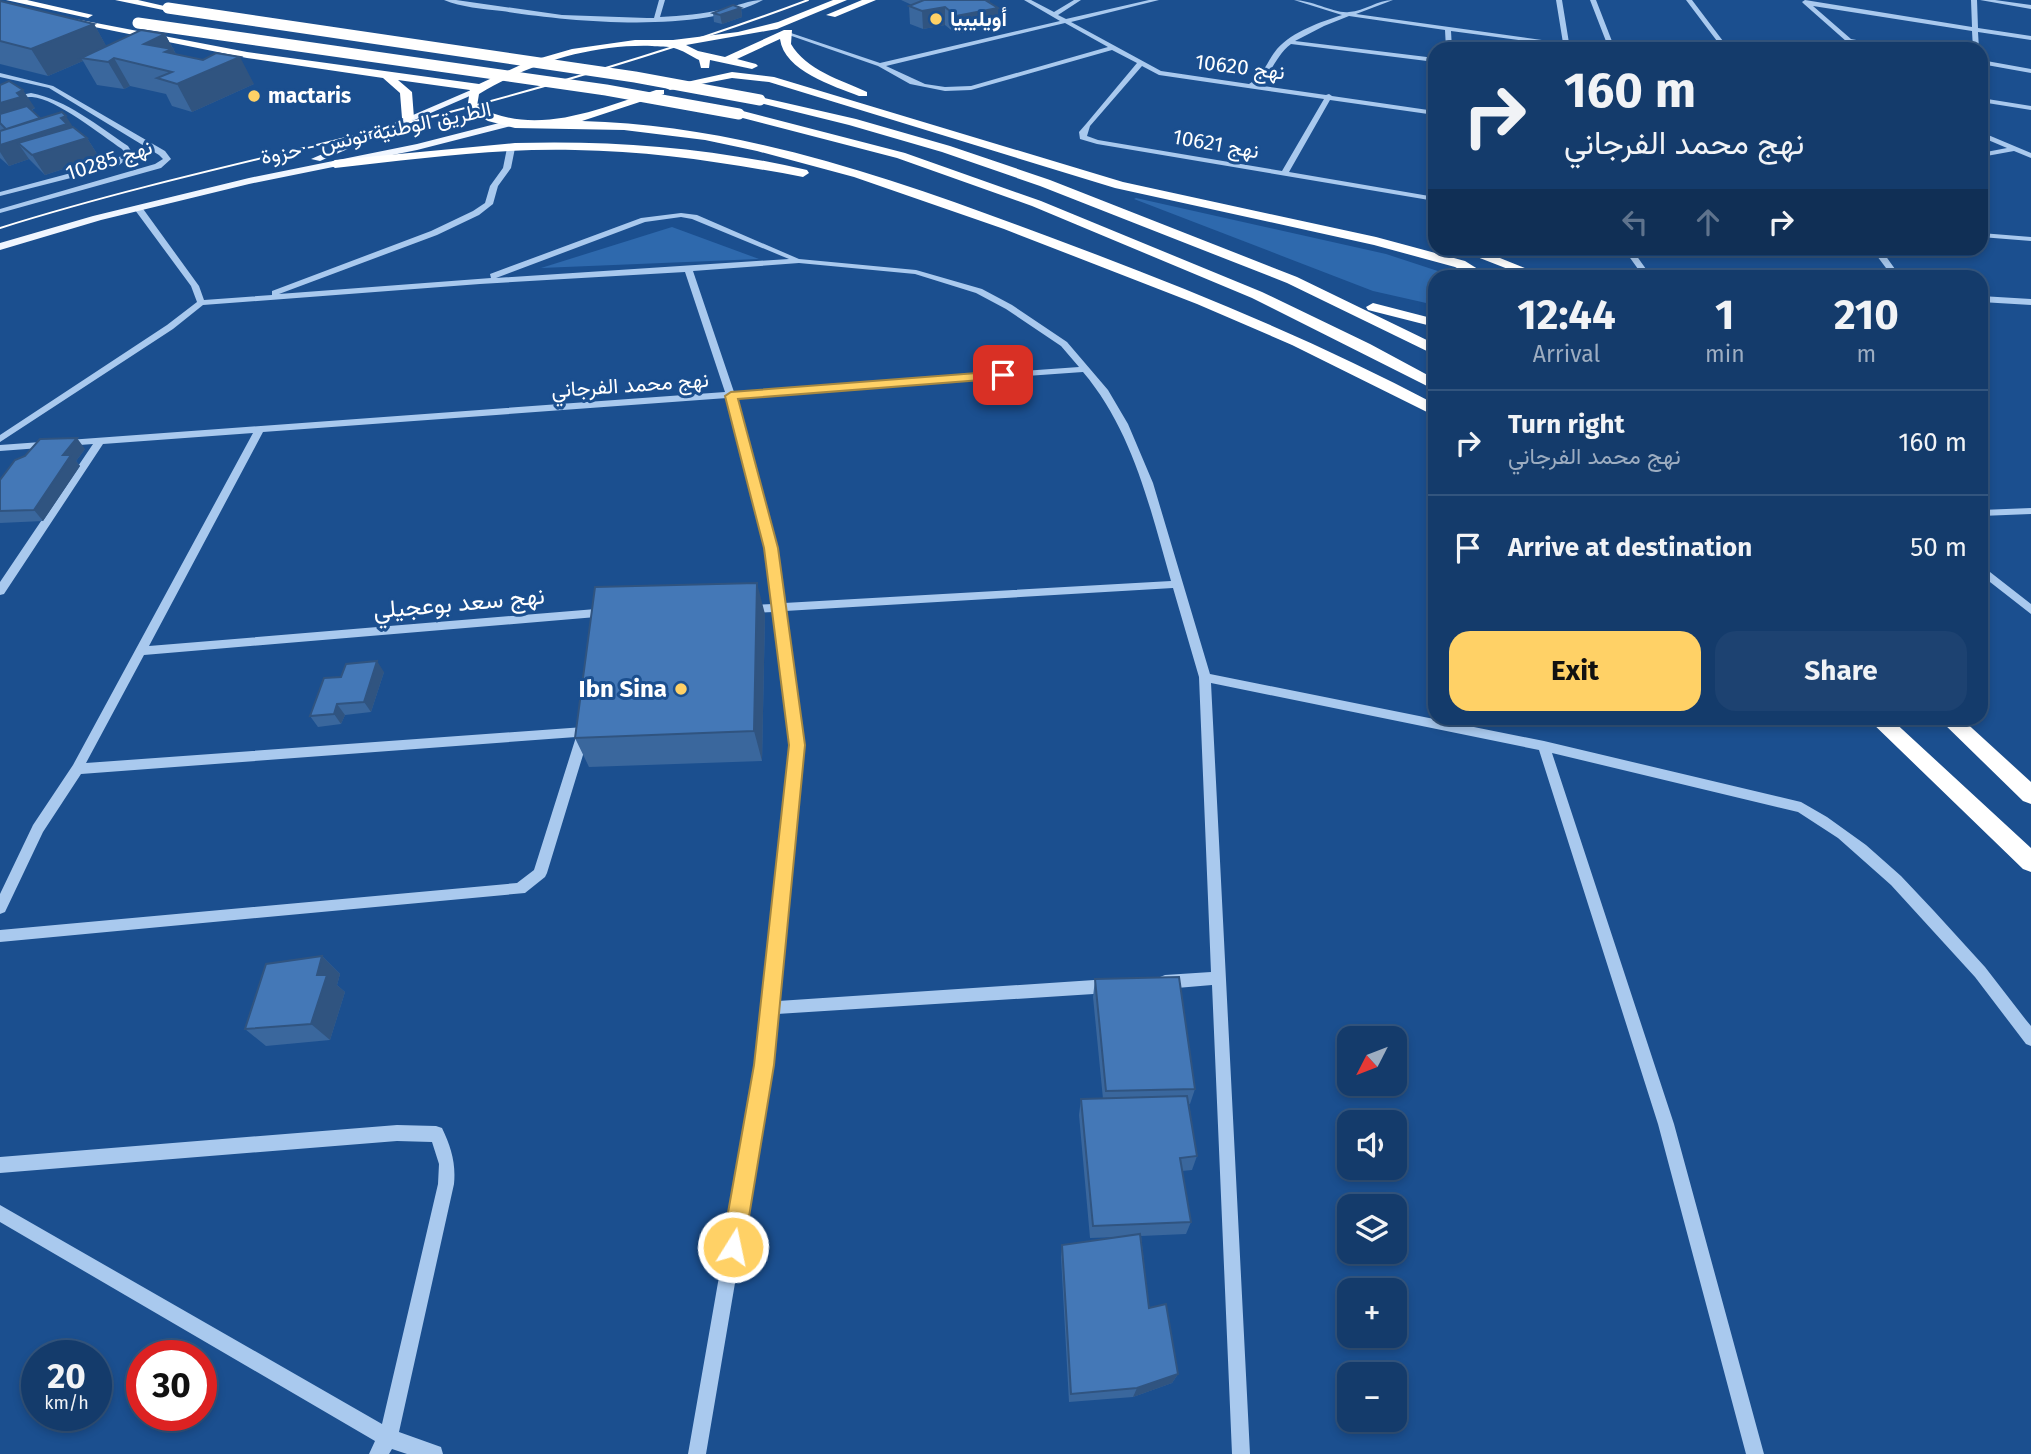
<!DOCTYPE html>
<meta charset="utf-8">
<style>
body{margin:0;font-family:"Fira Sans",Vazirmatn,sans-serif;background:#1d4271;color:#f1f3f6;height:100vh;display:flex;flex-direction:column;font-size:26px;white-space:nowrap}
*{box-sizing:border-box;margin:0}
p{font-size:23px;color:#9dadc1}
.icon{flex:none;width:38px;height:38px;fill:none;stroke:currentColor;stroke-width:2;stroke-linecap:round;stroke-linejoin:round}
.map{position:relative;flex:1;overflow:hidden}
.sheet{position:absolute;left:1428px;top:270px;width:560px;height:455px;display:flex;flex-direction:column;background:#143b6b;border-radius:21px;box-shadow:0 4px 10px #0003,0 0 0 2px #33557e}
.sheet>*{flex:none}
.hud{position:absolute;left:1428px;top:42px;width:560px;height:214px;border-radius:21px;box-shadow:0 4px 10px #0003,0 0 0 2px #33557e;background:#143b6b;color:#f1f3f6;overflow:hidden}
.needle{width:46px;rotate:228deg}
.buttons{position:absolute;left:1337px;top:1026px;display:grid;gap:14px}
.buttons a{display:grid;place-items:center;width:70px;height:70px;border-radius:14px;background:#143b6b;box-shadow:0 4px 10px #0003,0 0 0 2px #33557e;font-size:35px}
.speed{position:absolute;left:21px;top:1340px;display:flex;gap:14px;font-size:35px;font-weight:700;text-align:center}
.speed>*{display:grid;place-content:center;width:91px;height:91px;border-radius:50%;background:#143b6b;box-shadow:0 4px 10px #0003,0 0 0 2px #33557e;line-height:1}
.speed small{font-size:18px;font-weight:400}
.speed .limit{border:10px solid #d22;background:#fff;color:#111}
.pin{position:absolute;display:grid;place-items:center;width:60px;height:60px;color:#fff;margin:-30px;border-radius:14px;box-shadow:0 4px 10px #0006}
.me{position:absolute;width:77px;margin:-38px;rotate:10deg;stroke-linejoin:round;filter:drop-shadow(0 0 5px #0008)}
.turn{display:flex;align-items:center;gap:24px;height:147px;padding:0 21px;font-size:32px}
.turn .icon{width:91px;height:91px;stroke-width:2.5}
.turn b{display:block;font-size:49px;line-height:60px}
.lanes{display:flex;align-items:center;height:66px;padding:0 21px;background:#0003;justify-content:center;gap:35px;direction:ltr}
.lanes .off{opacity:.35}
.eta{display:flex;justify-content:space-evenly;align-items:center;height:119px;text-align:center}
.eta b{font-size:42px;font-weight:700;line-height:49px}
.action{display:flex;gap:14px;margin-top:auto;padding:14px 21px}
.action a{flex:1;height:80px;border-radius:21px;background:#ffd166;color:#111;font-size:28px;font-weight:700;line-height:80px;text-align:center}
.action a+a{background:#1d4271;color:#f1f3f6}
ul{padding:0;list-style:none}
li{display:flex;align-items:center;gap:21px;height:105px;padding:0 21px;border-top:2px solid #33557e}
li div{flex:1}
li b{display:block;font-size:26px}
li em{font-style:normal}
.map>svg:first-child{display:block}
</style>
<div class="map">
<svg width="2031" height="1454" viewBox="0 0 2031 1454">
<rect width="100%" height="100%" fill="#1b4f8f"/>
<!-- green -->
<path fill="#2e69ad" d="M 1136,198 L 1386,254 L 1453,276 L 1435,276 L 1435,305 L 1373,291 L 1134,199 Z
M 672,227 L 759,259 L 541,268 Z"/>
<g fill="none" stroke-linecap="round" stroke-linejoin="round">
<!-- minor -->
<path fill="#a9c9ee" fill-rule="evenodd" d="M 444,0 L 456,0 L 562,15 L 647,18 L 654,18 L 659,0 L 665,0 L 660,17 C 682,16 703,14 724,9 C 737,6 749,0 763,0 C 700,34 572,22 502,11 C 483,9 461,7 444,0 Z
M 1024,0 L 1031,0 L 1054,12 L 1074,0 L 1081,0 L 1058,15 L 1066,19 L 1149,0 L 1159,0 L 1071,22 L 1161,71 L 1249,84 C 1264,75 1267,61 1277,49 C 1293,31 1321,22 1342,15 L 1294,0 C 1312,0 1335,14 1349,12 C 1365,11 1377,0 1393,0 L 1356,14 L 1563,43 L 1556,0 L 1562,0 L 1570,49 L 1564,49 L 1563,46 L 1451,31 L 1452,49 L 1446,49 L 1445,30 L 1349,16 L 1324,26 L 1295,41 L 1435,58 L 1435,62 L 1291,44 C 1276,55 1272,74 1257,85 L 1326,95 L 1329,94 L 1332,96 L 1435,111 L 1435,115 L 1330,100 L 1289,172 L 1435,197 L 1435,201 L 1097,144 L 1080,139 L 1079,132 L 1086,124 L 1137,63 L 1112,50 L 971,90 L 945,91 L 910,84 L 878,66 L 783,33 L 788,32 L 880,63 L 1060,21 ZM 1065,23 L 1108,47 L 971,86 L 945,87 L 925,84 L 886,66 ZM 1142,66 L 1159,75 L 1324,99 L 1282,171 L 1098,140 L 1087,136 L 1090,126 Z
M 1590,0 L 1596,0 L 1615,49 L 1609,49 Z
M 1686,0 L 1692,0 L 1729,49 L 1723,49 Z
M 1805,0 L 1972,27 L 1971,0 L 1977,0 L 1978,28 L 2031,36 L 2031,40 L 1978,32 L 1979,49 L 1973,49 L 1972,31 L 1813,6 L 1851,39 L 1905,49 L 1890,49 L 1857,44 L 1862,49 L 1855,49 L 1804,4 L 1802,2 Z
M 1980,0 L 1995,0 L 2031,5 L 2031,9 Z
M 1981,60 L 2031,69 L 2031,73 L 1981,64 Z
M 0,73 L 53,86 L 165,151 L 171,159 L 161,168 L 0,213 L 0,209 L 155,164 L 163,159 L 159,155 L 49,88 L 0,77 Z
M 31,93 C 67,100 98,126 128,146 L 133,154 L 118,166 L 0,196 L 0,192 L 112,162 L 125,153 L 122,149 C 101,135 57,99 32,97 C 20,96 10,103 0,107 L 0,102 L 16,96 Z
M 1981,98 L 2031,106 L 2031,110 L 1981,102 Z
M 1981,132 L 2031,153 L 2031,158 L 2014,151 L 1981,157 L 1981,153 L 2007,148 L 1981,137 Z
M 511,146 L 515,148 L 511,168 L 498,186 L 493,204 L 479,215 L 437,235 L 279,294 L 491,278 L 490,274 L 641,218 L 681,213 L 697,215 L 799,259 L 916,270 L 982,289 L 1012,305 L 1067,342 L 1108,390 L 1128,424 L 1153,483 L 1210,674 L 1544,741 L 1801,802 L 1827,817 L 1866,845 L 1901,876 L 1934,911 L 1985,967 L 2026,1020 L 2031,1026 L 2031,1046 L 2026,1044 L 1975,977 L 1891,885 L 1838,838 L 1798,812 L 1552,753 L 1674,1124 L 1764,1454 L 1746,1454 L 1658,1124 L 1539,750 L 1211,683 L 1250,1454 L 1232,1454 L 1212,985 L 1165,989 L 1160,987 L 1158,982 L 1160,977 L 1165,975 L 1211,972 L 1199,677 L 1173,588 L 785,611 L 803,745 L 778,1001 L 1109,979 L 1114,981 L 1116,986 L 1114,991 L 1109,993 L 777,1014 L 772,1065 L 706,1454 L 688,1454 L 756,1065 L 791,745 L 774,612 L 749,613 L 743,609 L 749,605 L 773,604 L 766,548 L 727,398 L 263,432 L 149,646 L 608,608 L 614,612 L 608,616 L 144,655 L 86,763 L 584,727 L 588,729 L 590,732 L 547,873 L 545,877 L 525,893 L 0,942 L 0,930 L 517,883 L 534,870 L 576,737 L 81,774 L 43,832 L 5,912 L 0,914 L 0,894 L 33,825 L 73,765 L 253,433 L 103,444 L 4,594 L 0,595 L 0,582 L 93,444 L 0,451 L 0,445 L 725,392 L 685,272 L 480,284 L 203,305 L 173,329 L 0,442 L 0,435 L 167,325 L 197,302 L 191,286 L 135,210 L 135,206 L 141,206 L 199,286 L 204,300 L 272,295 L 272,291 L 431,231 L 473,211 L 485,203 L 490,186 L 503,168 L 507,148 ZM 681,217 L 692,219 L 789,259 L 496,278 L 645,222 ZM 799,263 L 915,274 L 976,293 L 1006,309 L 1061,346 L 1079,367 L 734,392 L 693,271 ZM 1083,372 C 1133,431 1150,508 1171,581 L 784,603 L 776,548 L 736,397 Z
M 1981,233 L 2031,237 L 2031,241 L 1981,237 Z
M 1623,248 L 1631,248 L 1651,276 L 1643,276 Z
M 1871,248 L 1880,248 L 1900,276 L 1892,276 Z
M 1981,296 L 2031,299 L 2031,305 L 1981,302 Z
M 2031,508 L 2031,514 L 1981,516 L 1981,510 Z
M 1981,565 L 2031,604 L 2031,614 L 1981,575 Z
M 397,1125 L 436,1126 L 442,1128 C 451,1147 456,1163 454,1184 L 399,1432 L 441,1447 L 443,1454 L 407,1454 L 392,1449 L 389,1454 L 369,1454 L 375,1441 L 0,1222 L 0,1205 L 382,1424 L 438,1184 L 439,1164 L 432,1142 L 397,1141 L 0,1173 L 0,1157 Z"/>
<!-- major -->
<path fill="#f0f6ff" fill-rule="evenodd" d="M 471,90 L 479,92 L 320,161 L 311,159 Z
M 511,120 L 515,121 L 515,125 L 417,150 L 249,184 L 101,220 L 0,250 L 0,243 L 93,216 L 249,178 L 417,144 Z"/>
<!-- highway -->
<path fill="#fff" fill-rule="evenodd" d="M 6,0 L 27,0 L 93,15 L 88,18 Z
M 115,0 L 138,0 L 173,8 L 168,11 Z
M 833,0 L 847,0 L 777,29 L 686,45 L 698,51 L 725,57 L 784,30 L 792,30 L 791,44 C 806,70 841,80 867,92 L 867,96 L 859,96 C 834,86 784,71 780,39 L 737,59 L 756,64 L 758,66 L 752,69 L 710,60 L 709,68 L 701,68 L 699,60 C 691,56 682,50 674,48 C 668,46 659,47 652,46 C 593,44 530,63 479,94 L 477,106 C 535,138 598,109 656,90 L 664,90 L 664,94 L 582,121 C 743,125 897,180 1047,236 C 1179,285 1310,338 1435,404 L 1435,416 L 1292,345 L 1197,304 L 1004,229 L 854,177 L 757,151 L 705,140 L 624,130 L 515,128 L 488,121 L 467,109 L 470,90 L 398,80 L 412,92 L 414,118 L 408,122 L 402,118 L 400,93 L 383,78 L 247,58 L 65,21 L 70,18 L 247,52 L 479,84 L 527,62 L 572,49 L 635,40 L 673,40 L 738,32 L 778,22 Z
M 862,0 L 876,0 L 835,17 L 826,15 Z
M 732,72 L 774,77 L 1123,182 L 1376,237 L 1465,261 L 1489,276 L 1472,276 L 1455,267 L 1374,245 L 1115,188 L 769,82 L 732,78 L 670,90 L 664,87 Z
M 760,97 L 856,119 L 950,146 L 1050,180 L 1297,277 L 1435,344 L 1435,355 L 1287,283 L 1040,186 L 942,152 L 849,125 L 756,102 L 754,100 Z
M 739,110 L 905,153 L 1041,201 L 1262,292 L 1370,344 L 1435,379 L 1435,390 L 1252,298 L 1032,206 L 897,158 L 735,116 L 733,114 Z
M 515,143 C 612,140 713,148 807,170 L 809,173 L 803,177 C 728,163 652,151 575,150 C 495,148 415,159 335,168 L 329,164 L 335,160 Z
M 1454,248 L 1475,248 L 1545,276 L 1526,276 Z
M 1373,303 L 1435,319 L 1435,327 L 1368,310 L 1366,307 Z
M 1867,718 L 1890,718 L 2031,848 L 2031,872 L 2023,869 Z
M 1938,718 L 1961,718 L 2031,782 L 2031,804 L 2023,801 Z"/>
<!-- tram -->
<path stroke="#fff" stroke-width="2" d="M 0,228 C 143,183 290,153 435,116 C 561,83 686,46 808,0"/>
<!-- highway-bridge -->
<path stroke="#fff" stroke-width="11" d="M 168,8 L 635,77 L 760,100
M 138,23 L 606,90 L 739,114"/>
</g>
<!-- wall -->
<path fill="#3a679d" d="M 901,0 L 990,0 L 990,3 L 998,8 L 998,26 L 956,34 L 945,25 L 923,29 L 910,24 L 909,6 L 912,5 Z
M 0,1 L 94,24 L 106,46 L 165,34 L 176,54 L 254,84 L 192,112 L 172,106 L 166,94 L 130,86 L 124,89 L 97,85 L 83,61 L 48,76 L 0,64 Z
M 741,8 L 742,17 L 722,24 L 714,22 L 713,13 Z
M 0,85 L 35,108 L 32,110 L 40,118 L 73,127 L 87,138 L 99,157 L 45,175 L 29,159 L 9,166 L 0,158 Z
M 85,449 L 76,461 L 80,466 L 43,521 L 0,523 L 0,480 Z
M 765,614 L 762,761 L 589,767 L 575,738 Z
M 384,672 L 371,712 L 345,715 L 341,724 L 318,727 L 310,716 Z
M 322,956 L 340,974 L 337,985 L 345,992 L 330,1040 L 266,1046 L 245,1029 Z
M 1095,979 L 1195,1089 L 1190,1104 L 1189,1104 L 1197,1156 L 1192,1170 L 1182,1171 L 1191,1222 L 1186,1234 L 1141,1236 L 1149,1308 L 1178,1374 L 1172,1383 L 1133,1397 L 1069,1402 L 1061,1257 L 1062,1245 L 1120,1237 L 1090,1238 L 1079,1115 L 1081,1099 L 1103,1099 L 1093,997 Z"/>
<!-- shaded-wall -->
<path fill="#305480" d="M 981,0 L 990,0 L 990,10 L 998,8 L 998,26 L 956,34 L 956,16 Z
M 945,7 L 945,25 L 923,29 L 922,11 Z
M 741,8 L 742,17 L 722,24 L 720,15 Z
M 94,24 L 109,51 L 81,58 L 83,61 L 48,76 L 31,49 Z
M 165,34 L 179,60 L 144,44 Z
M 240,57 L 254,84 L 192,112 L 177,84 Z
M 114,58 L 130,86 L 124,89 L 108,62 Z
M 23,90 L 35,108 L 0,123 L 0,103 Z
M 66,116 L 78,135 L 87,138 L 99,157 L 45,175 L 32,155 L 18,143 L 29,159 L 9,166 L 0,152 L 0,145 Z
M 77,438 L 85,449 L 76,461 L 80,466 L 43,521 L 34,510 L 63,455 Z
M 757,583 L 765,614 L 762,761 L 754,731 Z
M 377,661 L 384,672 L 371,712 L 364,702 Z
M 337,704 L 345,715 L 341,724 L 334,714 Z
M 322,956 L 340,974 L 337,985 L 345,992 L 330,1040 L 311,1024 L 317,975 Z
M 1178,1374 L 1172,1383 L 1133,1397 L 1137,1388 Z"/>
<!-- building -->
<path fill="#4478b7" stroke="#305480" stroke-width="2" d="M 924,0 L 985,0 L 998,8 L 956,16 L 945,7 L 922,11 L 909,6 Z
M 0,1 L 94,24 L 31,49 L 0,41 Z
M 733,5 L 741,8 L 720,15 L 713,13 Z
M 141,30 L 165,34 L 144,44 L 172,49 L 165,52 L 203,60 L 216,53 L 240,57 L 177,84 L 157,78 L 172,72 L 114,58 L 108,62 L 81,58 Z
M 9,81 L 23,90 L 17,93 L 21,97 L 0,103 L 0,85 Z
M 27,106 L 40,118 L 0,131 L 6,129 L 0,123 L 0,114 Z
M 62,112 L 66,116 L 61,118 L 67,124 L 0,145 L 0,131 Z
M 73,127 L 87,138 L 32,155 L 18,143 Z
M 77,438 L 63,455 L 71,455 L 34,510 L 0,511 L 0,480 L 15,460 L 25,456 L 40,439 Z
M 757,583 L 754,731 L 575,738 L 595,587 Z
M 377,661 L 364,702 L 337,704 L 334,714 L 310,716 L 324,678 L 341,677 L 346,664 Z
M 322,956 L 317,975 L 327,975 L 311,1024 L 245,1029 L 266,964 Z
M 1179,977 L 1195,1089 L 1106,1091 L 1095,979 Z
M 1187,1096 L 1197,1156 L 1180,1158 L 1191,1222 L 1093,1226 L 1081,1099 Z
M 1140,1234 L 1149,1308 L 1166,1304 L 1178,1374 L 1137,1388 L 1071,1394 L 1062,1245 Z"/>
<!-- route -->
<path fill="#ffd166" stroke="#a68842" stroke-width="2" d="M 1003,371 L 1009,375 L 1007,378 L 738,399 L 778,548 L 805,745 L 774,1065 L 744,1247 L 741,1254 L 733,1257 L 725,1254 L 722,1247 L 754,1065 L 789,745 L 764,548 L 725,396 L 731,392 Z"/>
<!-- markers -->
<g fill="#ffd166" stroke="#1b4f8f" stroke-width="2.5">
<circle cx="936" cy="19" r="7"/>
<circle cx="254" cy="96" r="7"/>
<circle cx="681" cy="689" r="7"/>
</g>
<g text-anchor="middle" stroke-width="6" stroke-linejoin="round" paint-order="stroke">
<!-- far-poi labels -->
<g font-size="21" font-weight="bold" fill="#fff" stroke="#1b4f8f" text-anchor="start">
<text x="950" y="26">أويليبيا</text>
<text x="268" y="103">mactaris</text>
</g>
<!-- far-street labels -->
<g font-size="21" fill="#fff" stroke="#1b4f8f">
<text transform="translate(1240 67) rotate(7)" y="7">نهج 10620</text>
<text transform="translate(376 133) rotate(-12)" y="7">الطريق الوطنية تونس - حزوة</text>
<text transform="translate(1216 144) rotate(10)" y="7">نهج 10621</text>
<text transform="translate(109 160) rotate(-18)" y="7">نهج 10285</text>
<text transform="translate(630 385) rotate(-4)" y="7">نهج محمد الفرجاني</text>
</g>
<!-- street labels -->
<g font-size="24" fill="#fff" stroke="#1b4f8f">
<text transform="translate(459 603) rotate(-5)" y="8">نهج سعد بوعجيلي</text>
</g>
<!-- poi labels -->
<g font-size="24" font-weight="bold" fill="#fff" stroke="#1b4f8f" text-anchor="end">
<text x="667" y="697">Ibn Sina</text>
</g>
</g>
</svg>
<div class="buttons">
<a><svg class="needle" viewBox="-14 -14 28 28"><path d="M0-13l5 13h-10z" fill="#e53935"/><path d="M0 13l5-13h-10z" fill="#9dadc1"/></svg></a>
<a><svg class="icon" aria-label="sound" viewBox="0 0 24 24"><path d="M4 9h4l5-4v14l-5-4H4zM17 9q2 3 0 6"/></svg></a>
<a><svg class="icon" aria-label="layers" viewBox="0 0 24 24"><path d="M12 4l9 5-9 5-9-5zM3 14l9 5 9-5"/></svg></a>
<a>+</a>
<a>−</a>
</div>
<div class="speed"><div>20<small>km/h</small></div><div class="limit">30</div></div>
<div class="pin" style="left:1003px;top:375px;background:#d93025"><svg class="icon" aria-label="arrive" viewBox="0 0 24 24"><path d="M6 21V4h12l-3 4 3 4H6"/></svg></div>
<svg class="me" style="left:733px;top:1247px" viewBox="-20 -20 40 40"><circle r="17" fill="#ffd166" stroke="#fff" stroke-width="3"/><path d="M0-11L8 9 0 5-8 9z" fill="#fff"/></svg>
<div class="hud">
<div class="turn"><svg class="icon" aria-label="right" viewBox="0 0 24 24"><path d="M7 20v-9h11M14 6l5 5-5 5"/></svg><div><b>160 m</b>نهج محمد الفرجاني</div></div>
<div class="lanes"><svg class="icon off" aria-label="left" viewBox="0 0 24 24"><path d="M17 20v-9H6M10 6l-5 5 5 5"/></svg><svg class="icon off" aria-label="ahead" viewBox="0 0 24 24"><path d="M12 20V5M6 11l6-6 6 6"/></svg><svg class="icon" aria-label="right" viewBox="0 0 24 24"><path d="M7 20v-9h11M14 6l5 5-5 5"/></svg></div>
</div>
<section class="sheet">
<div class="eta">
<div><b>12:44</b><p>Arrival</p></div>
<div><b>1</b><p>min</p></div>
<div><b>210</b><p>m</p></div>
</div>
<ul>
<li><svg class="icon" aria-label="right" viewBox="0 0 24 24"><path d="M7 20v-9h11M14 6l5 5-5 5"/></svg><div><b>Turn right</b><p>نهج محمد الفرجاني</p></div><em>160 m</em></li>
<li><svg class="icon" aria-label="arrive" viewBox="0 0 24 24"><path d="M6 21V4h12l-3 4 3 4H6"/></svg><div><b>Arrive at destination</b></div><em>50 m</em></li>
</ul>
<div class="action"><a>Exit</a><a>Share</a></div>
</section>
</div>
